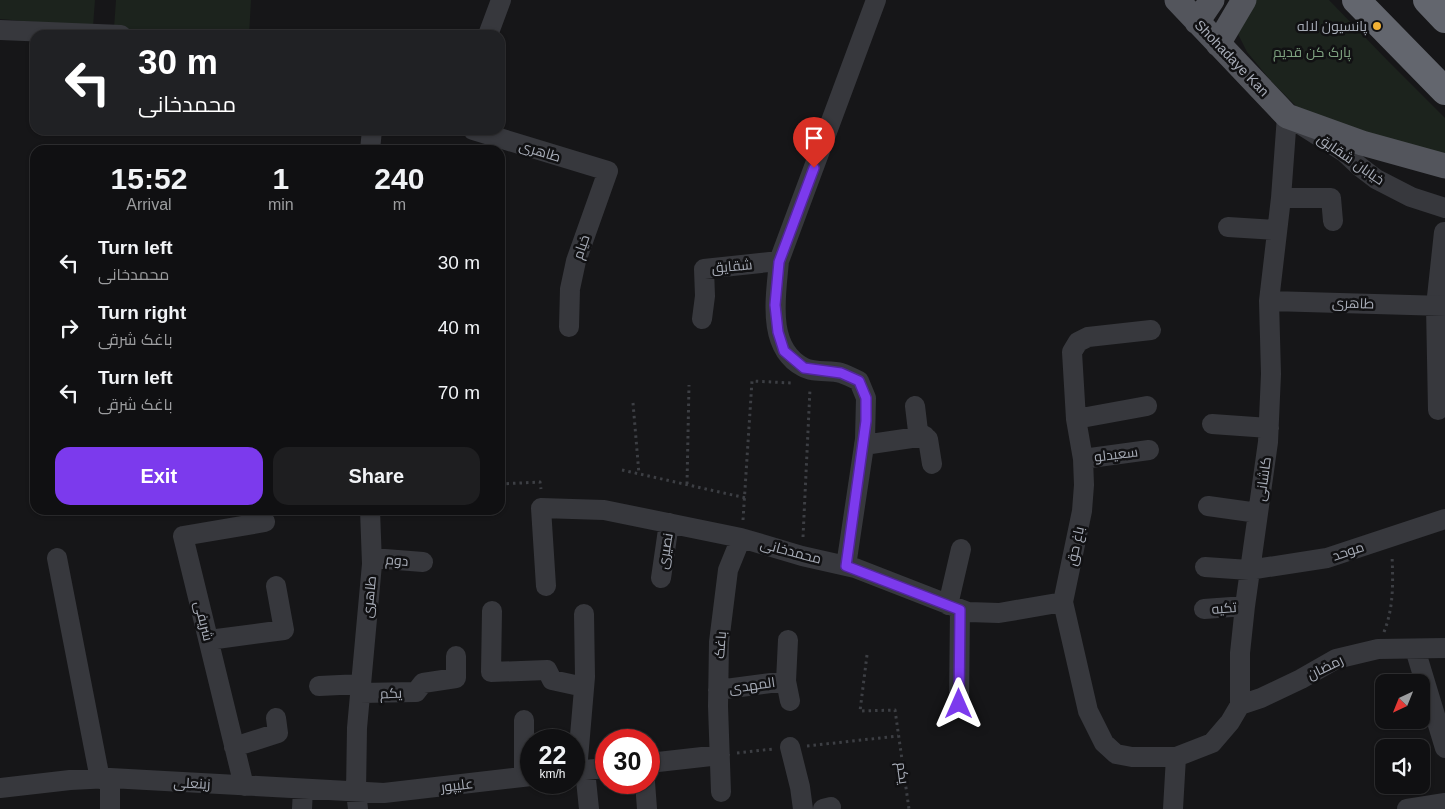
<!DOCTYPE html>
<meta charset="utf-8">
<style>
body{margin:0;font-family:Helvetica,Cairo,sans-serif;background:#1e1e20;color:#f1f3f6;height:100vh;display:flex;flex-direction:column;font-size:19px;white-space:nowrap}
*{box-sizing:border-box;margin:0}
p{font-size:16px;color:#9c9d9f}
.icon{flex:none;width:28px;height:28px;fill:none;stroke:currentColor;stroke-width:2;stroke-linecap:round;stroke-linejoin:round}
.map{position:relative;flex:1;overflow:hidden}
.details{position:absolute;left:30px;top:145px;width:475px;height:370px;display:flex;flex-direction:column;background:#101012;border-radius:15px;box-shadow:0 1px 4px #0004,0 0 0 1px #303032}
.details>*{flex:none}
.top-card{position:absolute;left:30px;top:30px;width:475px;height:105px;border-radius:15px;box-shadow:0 1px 4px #0004,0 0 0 1px #303032;background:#202124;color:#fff;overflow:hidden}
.needle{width:32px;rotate:223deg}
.buttons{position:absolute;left:1375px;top:674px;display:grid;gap:10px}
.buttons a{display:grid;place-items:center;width:55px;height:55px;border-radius:10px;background:#101012;box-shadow:0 1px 4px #0004,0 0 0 1px #303032;font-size:25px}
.speed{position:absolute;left:520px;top:729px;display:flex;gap:10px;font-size:25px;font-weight:700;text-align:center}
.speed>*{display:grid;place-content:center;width:65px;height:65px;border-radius:50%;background:#101012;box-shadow:0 1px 4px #0004,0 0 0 1px #303032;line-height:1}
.speed small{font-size:12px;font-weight:400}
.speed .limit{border:8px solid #d22;background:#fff;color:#111}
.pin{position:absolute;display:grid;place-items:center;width:42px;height:42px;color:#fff;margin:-51px -21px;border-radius:50% 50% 50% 0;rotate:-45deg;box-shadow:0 0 5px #0007}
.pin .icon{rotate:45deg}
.me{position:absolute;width:55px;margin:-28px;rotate:0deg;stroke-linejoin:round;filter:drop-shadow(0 0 4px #0008)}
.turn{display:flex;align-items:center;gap:18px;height:105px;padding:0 25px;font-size:22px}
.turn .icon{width:65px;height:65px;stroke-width:2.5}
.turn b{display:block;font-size:35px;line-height:42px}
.eta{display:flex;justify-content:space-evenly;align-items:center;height:85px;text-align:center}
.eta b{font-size:30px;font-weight:700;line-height:35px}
.primary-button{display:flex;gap:10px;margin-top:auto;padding:10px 25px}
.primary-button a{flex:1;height:58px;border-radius:15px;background:#7c3aed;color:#fff;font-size:20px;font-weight:700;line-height:58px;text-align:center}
.primary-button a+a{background:#1e1e20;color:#f1f3f6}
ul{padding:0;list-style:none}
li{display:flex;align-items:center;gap:15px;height:65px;padding:0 25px}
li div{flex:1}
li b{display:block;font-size:19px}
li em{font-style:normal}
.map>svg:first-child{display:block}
</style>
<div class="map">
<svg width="1445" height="809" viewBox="0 0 1445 809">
<rect width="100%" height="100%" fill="#161618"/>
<!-- green -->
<path fill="#1c231d" d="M 0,0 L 95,0 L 93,27 L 0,19 Z
M 116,0 L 251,0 L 249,35 L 205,35 L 114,28 Z
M 1252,0 L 1329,0 L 1389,62 L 1445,118 L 1445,158 L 1300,110 L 1271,81 L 1247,52 L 1238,34 Z"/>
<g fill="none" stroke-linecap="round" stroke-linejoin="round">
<!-- path -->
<path stroke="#3d3f44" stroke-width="3" stroke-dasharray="2.5 4" stroke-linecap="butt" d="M 633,403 L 639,474
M 622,470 L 746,498
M 500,484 L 540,482 L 541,489
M 687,484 L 689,385
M 743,520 L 752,381 L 791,383
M 803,537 L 810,389
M 1384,632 C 1394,607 1393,581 1392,555
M 867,655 L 860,711 L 895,710 L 909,809
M 807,746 L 898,736
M 737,753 L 773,749"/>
<!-- minor -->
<path stroke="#37383d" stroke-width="20" d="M 0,30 L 121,35
M 488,35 L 501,0
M 473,130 L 608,171 L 576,261 L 570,289 L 569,327
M 370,150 L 372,130
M 1281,198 L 1331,198 L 1333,221
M 1228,227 L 1277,230
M 1269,301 L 1445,306
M 702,319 L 705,296 L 704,269 L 779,261
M 1151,330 L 1088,337 L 1078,342 L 1072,352 L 1076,419 L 1083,459 L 1084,485 L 1082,511 L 1063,602 L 1088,711 L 1104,743 L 1116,754 L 1132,757 L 1176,757
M 915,406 L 918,431 L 928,439 L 932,464
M 1438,410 L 1436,306 L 1444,232
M 1076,419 L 1147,406
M 1212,424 L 1269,428
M 864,445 L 925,436
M 1083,459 L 1149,450
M 1208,506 L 1258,513
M 57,558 L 100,779
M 372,558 L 423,562
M 846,566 L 865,439 L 866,398 L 859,381 C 853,378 847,375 841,373 C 830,370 813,373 803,367 C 766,347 776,296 779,261 L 876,0
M 1205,567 L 1249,570 L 1327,558 L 1445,519
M 661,578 L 669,523
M 546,586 L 541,508 L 604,510 L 741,538 L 802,556 L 855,568 L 968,612 L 999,613 L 1063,602
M 948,605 L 961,549
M 1204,609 L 1245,606
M 492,611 L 491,672 L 547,670 L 552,680 L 584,687
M 209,640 L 284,630 L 276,586
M 788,640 L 786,681 L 790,701
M 1415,649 L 1445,748
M 319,686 L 361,684
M 718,690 L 786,681
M 360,693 L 416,692 L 423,683 L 456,678 L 456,656
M 959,704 L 960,609
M 1240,705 L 1261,698 L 1301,679 L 1336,659 L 1378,649 L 1445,648
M 524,720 L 524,777
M 234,747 L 278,733 L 276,718
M 790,747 L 800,787 L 803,809
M 649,763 L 720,755
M 585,770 L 589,809
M 574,771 L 606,768
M 577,771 L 585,677 L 584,614
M 110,778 L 110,809
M 645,782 L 647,809
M 244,786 L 183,536 L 265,522
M 0,788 L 70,780 L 110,778 L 384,793 L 531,776
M 721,792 L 718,706 L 719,642 L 728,570 L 741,538
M 302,809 L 303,789
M 358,809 L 356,792 L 357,728 L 372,564 L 370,510
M 823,809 L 831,807
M 1173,809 L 1176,757 L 1212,743 L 1230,722 L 1240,705 L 1240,653 L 1245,606 L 1268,442 L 1271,374 L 1269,301 L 1281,198 L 1287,116 L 1344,152 L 1359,166 L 1376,179 L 1411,197 L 1445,208
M 1407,809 L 1445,803"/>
<!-- major -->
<path stroke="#53555c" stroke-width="25" d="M 1177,0 L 1287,116 L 1362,143 L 1445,166
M 1197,22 L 1212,0
M 1218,44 L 1244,0"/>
<!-- highway -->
<path stroke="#63666e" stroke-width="28" d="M 1356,0 L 1445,91
M 1427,0 L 1445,19"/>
</g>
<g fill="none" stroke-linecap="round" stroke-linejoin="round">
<!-- route casing -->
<g stroke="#51269a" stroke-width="12">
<path id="route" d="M 814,168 L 779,262 L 775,305 L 778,332 L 784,351 L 804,368 L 841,373 L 859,381 L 866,398 L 866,421 L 846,566 L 960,610 L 959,704"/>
</g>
<!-- route -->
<use href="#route" stroke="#7c3aed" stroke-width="9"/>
</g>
<!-- markers -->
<circle fill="#f2b134" stroke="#111113" stroke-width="2" cx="1377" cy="26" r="5"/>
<g text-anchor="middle" stroke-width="5" stroke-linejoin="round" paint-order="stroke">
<!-- poi labels -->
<g font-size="14" fill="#a8adb8" stroke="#111113" text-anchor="end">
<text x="1367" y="31">پانسیون لاله</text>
</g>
<!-- park labels -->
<g font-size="14" fill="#7fa381" stroke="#111113">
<text x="1312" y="57">پارک کن قدیم</text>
</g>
<!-- street labels -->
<g font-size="14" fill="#a8adb8" stroke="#111113">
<text transform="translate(1232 58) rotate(46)" y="5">Shohadaye Kan</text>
<text transform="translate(540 151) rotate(17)" y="5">طاهری</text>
<text transform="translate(1351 159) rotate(35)" y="5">خیابان شقایق</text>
<text transform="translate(581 247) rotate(-71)" y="5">خیام</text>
<text transform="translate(732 266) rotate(-5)" y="5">شقایق</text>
<text transform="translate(1353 303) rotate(2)" y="5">طاهری</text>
<text transform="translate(1116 454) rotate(-7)" y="5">سعیدلو</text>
<text transform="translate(1263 479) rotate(-82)" y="5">کاشانی</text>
<text transform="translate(1075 546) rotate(-78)" y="5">باغ حق</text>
<text transform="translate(665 551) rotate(-81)" y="5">نصیری</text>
<text transform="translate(791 551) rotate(15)" y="5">محمدخانی</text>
<text transform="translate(1348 551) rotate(-19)" y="5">موحد</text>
<text transform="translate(397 560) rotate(5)" y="5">دوم</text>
<text transform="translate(369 597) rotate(-84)" y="5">طاهری</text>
<text transform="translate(1224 608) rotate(-5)" y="5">تکیه</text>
<text transform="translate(204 621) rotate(76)" y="5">شریفی</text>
<text transform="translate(720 645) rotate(-86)" y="5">باغک</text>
<text transform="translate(1325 667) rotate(-26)" y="5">رمضان</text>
<text transform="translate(752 685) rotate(-8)" y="5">المهدی</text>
<text transform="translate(391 693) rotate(-2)" y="5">یکم</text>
<text transform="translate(903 773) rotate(82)" y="5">یکم</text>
<text transform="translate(192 783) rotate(3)" y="5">زینعلی</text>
<text transform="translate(457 785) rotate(-7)" y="5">علیپور</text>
</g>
</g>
</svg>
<div class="buttons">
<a><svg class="needle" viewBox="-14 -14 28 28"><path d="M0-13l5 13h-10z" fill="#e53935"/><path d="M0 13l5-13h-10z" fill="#9c9d9f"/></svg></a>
<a><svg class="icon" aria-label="sound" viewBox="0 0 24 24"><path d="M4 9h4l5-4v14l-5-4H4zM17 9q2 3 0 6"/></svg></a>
</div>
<div class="speed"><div>22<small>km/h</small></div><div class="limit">30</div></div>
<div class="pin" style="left:814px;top:168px;background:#d93025"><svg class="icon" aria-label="arrive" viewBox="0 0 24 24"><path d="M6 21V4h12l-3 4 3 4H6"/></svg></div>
<svg class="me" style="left:959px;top:704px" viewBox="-20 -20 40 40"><path d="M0-17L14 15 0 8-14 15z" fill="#7c3aed" stroke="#fff" stroke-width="4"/></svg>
<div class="top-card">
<div class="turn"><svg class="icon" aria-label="left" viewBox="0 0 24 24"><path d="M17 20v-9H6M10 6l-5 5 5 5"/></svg><div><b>30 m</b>محمدخانی</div></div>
</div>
<section class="details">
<div class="eta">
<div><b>15:52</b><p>Arrival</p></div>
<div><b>1</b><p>min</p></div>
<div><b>240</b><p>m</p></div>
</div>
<ul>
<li><svg class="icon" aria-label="left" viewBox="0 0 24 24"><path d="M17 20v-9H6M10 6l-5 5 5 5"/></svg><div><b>Turn left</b><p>محمدخانی</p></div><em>30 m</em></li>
<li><svg class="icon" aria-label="right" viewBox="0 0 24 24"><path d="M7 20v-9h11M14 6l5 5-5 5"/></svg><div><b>Turn right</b><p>باغک شرقی</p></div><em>40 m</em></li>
<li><svg class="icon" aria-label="left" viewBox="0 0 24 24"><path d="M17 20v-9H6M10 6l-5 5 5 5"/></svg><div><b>Turn left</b><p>باغک شرقی</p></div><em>70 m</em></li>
</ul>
<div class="primary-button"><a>Exit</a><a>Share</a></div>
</section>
</div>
